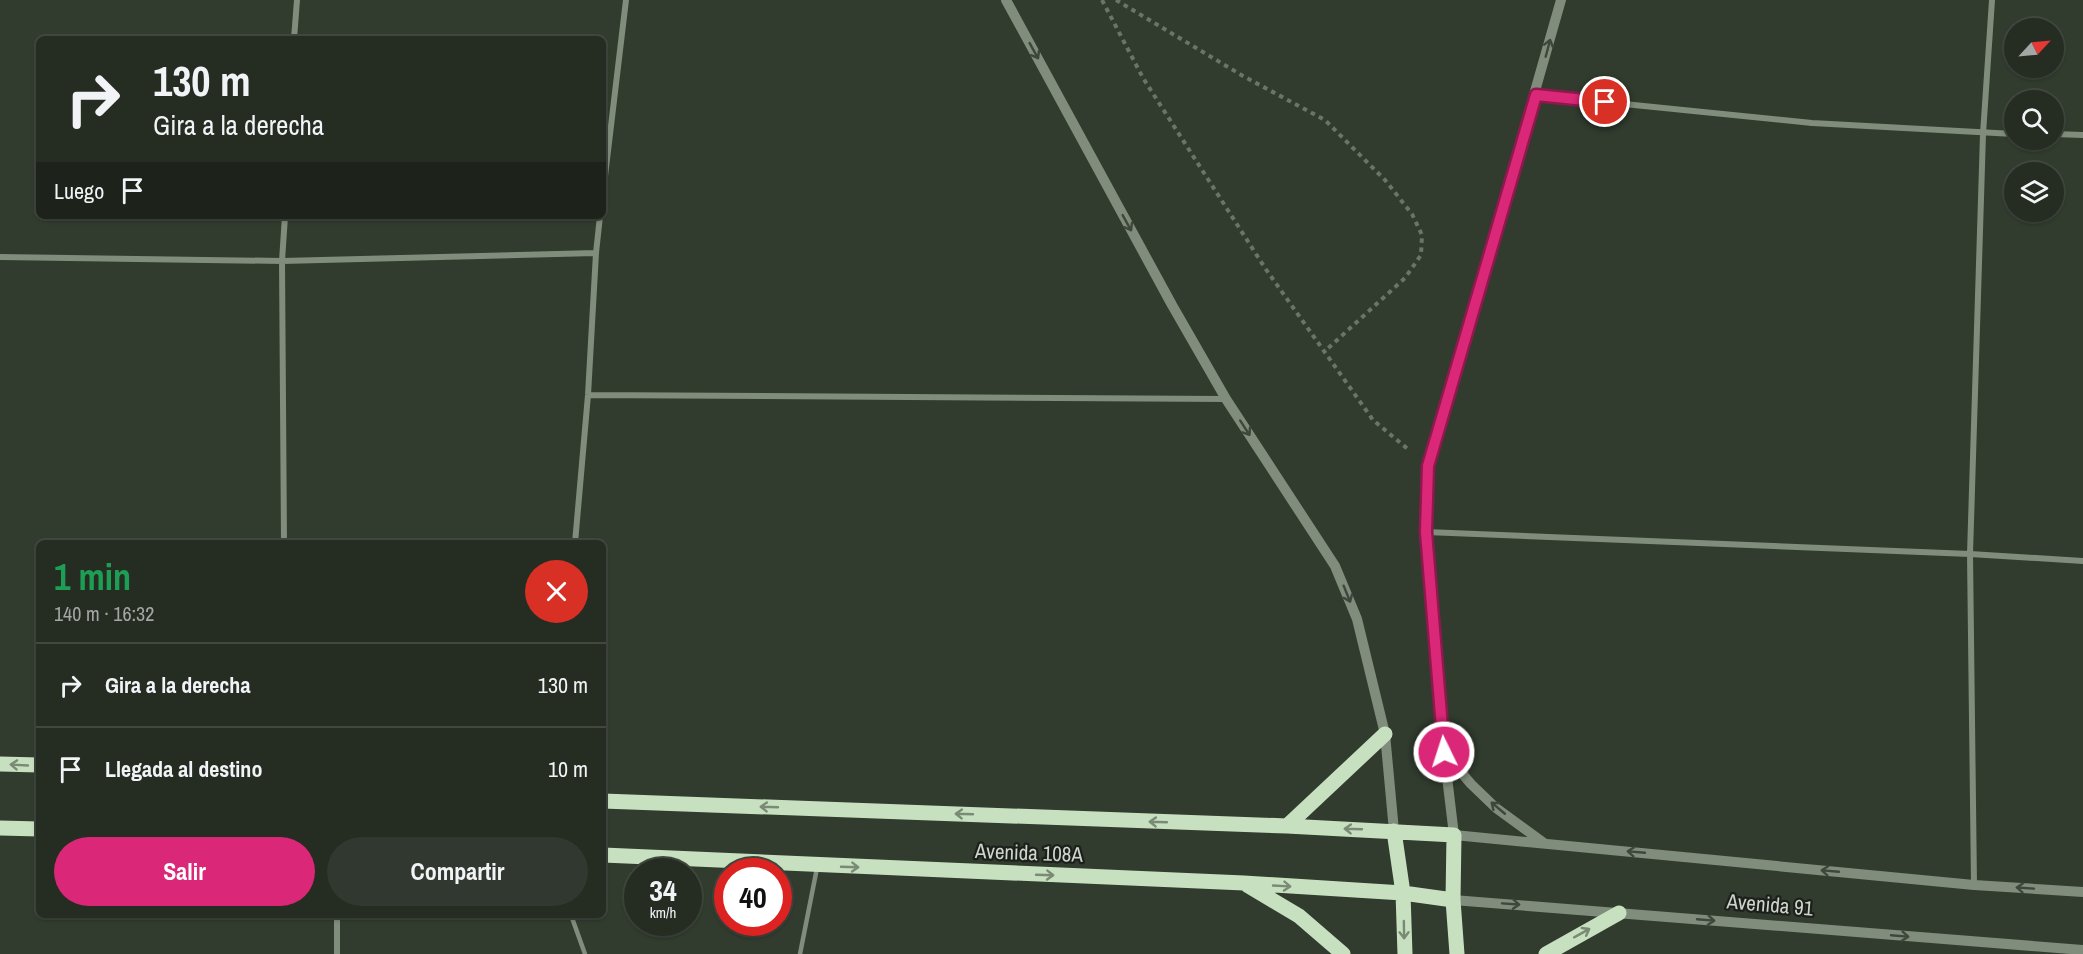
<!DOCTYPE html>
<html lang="es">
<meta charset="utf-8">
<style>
body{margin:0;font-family:"Archivo Narrow",sans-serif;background:#31382f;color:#f1f3f6;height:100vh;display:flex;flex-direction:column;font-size:22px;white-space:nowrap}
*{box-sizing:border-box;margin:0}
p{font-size:20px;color:#a3a7a5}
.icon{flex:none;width:33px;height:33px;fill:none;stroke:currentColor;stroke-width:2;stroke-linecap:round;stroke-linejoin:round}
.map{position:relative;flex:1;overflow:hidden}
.panel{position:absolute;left:36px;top:540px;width:570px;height:378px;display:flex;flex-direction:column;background:#252c22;border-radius:9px;box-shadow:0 2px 4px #0004,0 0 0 2px #424840}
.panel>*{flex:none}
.top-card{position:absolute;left:36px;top:36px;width:570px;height:183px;border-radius:9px;box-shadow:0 2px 4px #0004,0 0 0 2px #424840;background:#252c22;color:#f1f3f6;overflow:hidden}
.needle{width:39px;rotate:64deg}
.controls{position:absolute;left:2004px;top:18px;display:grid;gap:12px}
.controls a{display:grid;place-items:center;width:60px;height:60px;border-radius:50%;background:#252c22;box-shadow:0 2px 4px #0004,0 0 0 2px #424840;font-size:30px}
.speed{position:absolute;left:624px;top:858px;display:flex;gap:12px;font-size:30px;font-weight:700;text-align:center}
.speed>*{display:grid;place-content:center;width:78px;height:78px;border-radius:50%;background:#252c22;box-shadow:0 2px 4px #0004,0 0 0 2px #424840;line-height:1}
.speed small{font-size:15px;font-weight:400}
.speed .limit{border:9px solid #d22;background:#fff;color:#111}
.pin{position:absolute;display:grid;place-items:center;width:51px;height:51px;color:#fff;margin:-26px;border:3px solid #fff;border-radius:50%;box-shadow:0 2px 6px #0007}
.me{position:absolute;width:66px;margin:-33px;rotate:356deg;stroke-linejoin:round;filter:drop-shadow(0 0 4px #0008)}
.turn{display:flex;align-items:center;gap:21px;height:126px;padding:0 18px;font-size:27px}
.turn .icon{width:78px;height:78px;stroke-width:2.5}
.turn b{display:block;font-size:42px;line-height:51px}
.then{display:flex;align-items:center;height:57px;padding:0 18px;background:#0003;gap:12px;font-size:22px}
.round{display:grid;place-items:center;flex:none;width:63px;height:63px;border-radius:32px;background:#31382f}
.headline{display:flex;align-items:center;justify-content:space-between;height:102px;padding:0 18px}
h1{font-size:36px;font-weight:700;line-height:45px;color:#1e9e55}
.action{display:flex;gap:12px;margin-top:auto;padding:12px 18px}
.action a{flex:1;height:69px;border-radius:36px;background:#db2777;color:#fff;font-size:24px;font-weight:700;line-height:69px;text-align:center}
.action a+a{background:#31382f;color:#f1f3f6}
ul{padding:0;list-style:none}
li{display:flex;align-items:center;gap:18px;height:84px;padding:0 18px;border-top:2px solid #424840}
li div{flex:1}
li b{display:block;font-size:22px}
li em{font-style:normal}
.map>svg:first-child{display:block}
</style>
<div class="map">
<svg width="2083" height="954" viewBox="0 0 2083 954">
<rect width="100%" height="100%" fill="#313b2e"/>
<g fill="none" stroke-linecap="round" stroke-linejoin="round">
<!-- path -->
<path stroke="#6c7469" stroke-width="4" stroke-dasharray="4.5 4.5" stroke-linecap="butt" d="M 1102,0 L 1143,78 L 1265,268 L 1373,420 L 1409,450
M 1116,0 L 1243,76 L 1325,120 L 1385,180 L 1412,214 L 1422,235 L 1421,255 L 1405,278 L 1324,352"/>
<!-- service -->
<path stroke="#808c7c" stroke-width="4.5" d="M 571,915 L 585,954
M 800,954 L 817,868"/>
<!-- minor -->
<path stroke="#808c7c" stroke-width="6" d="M 294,39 L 297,0
M 1535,95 L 1812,123 L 2014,134
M 2054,134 L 2083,135
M 603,193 L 626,0
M 0,257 L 282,261 L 596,253
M 588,395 L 1226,399
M 1426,532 L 1970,554 L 2083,561
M 284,543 L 282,261 L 285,216
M 575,543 L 588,395 L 596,253 L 600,216
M 1974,885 L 1970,554 L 1983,134 L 1992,0
M 337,915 L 337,954"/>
<!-- tertiary -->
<path stroke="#808c7c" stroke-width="10" d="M 1006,0 L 1172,305 L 1226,399 L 1335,566 L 1357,619 L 1385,734 L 1394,831
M 1561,0 L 1428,466 L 1426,532 L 1444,752 L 1454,835 L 1974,885 L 2083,892
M 1444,752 L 1471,784 L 1496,808 L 1544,843
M 1453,900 L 2083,950"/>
<!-- primary -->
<path stroke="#c7e1c0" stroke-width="15" d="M 0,764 L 39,765
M 603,801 L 1287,826 L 1454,835 L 1453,900 L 1457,954
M 1287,826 L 1385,734
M 0,828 L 39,829
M 1394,831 L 1403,893 L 1405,954
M 603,855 L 1244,883 L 1403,893 L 1453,900
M 1247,885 L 1299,916 L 1343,954
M 1546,954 L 1619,913"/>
</g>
<!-- one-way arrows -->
<defs><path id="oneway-shaft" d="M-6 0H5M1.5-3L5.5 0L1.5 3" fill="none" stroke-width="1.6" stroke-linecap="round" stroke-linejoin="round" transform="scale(1.5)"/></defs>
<g stroke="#3f463c">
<use href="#oneway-shaft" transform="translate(1548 48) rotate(-75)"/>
<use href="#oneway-shaft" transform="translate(1034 51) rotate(61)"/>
<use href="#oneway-shaft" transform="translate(1127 223) rotate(61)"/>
<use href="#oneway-shaft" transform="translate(1245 428) rotate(57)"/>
<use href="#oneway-shaft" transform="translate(1347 594) rotate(68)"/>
<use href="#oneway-shaft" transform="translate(1498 808) rotate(-140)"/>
<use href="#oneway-shaft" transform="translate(1636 852) rotate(-175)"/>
<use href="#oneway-shaft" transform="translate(1830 871) rotate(-175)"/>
<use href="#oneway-shaft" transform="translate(2025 888) rotate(-176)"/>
<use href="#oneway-shaft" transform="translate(1511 904) rotate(4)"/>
<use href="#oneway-shaft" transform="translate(1706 920) rotate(5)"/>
<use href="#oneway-shaft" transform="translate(1900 936) rotate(5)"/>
</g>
<g stroke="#7a8a75">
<use href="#oneway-shaft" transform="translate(19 765) rotate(-177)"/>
<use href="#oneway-shaft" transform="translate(769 807) rotate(-178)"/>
<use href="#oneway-shaft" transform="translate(964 814) rotate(-178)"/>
<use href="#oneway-shaft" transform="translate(1158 822) rotate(-178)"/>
<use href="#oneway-shaft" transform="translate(1353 829) rotate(-178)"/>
<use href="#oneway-shaft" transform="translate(850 867) rotate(2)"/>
<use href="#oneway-shaft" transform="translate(1045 875) rotate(2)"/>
<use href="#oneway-shaft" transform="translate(1282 886) rotate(3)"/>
<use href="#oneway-shaft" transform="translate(1404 930) rotate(89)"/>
<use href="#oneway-shaft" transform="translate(1582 933) rotate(-29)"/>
</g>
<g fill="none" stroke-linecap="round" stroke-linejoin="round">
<!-- route casing -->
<g stroke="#8e194d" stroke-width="15">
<path id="route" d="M 1444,752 L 1426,532 L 1428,466 L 1536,95 L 1605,102"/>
</g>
<!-- route -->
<use href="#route" stroke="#db2777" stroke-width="10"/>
</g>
<g text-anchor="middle" stroke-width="4.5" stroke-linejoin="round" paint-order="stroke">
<!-- street labels -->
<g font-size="21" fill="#cfd5cd" stroke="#1c201a">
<text transform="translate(1029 853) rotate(2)" y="7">Avenida 108A</text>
<text transform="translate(1770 905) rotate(5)" y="7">Avenida 91</text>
</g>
</g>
</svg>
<div class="controls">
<a><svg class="needle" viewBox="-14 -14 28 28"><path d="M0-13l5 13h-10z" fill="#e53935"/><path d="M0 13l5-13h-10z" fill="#a3a7a5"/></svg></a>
<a><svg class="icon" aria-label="search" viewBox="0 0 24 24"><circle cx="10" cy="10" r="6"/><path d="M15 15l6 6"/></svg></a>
<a><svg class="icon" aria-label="layers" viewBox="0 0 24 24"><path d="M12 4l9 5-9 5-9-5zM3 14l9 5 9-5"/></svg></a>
</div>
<div class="speed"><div>34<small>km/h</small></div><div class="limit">40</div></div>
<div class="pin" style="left:1605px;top:102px;background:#d93025"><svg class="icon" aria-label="arrive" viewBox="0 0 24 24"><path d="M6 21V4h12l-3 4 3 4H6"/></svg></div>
<svg class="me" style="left:1444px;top:752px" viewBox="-20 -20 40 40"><circle r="17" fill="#db2777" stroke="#fff" stroke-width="3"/><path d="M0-11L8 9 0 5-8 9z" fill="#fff"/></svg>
<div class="top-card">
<div class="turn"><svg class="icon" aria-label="right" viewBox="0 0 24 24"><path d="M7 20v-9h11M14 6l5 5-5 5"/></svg><div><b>130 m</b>Gira a la derecha</div></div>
<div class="then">Luego<svg class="icon" aria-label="arrive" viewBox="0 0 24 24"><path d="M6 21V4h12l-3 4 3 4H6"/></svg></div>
</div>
<section class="panel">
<div class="headline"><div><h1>1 min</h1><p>140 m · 16:32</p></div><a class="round" style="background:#d93025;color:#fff"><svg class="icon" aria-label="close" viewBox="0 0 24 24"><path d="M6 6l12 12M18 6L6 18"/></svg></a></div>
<ul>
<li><svg class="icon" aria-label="right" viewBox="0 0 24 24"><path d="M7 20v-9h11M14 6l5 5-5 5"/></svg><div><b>Gira a la derecha</b></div><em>130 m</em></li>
<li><svg class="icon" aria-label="arrive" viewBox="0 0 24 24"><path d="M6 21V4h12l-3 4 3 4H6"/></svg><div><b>Llegada al destino</b></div><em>10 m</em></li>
</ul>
<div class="action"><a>Salir</a><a>Compartir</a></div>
</section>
</div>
